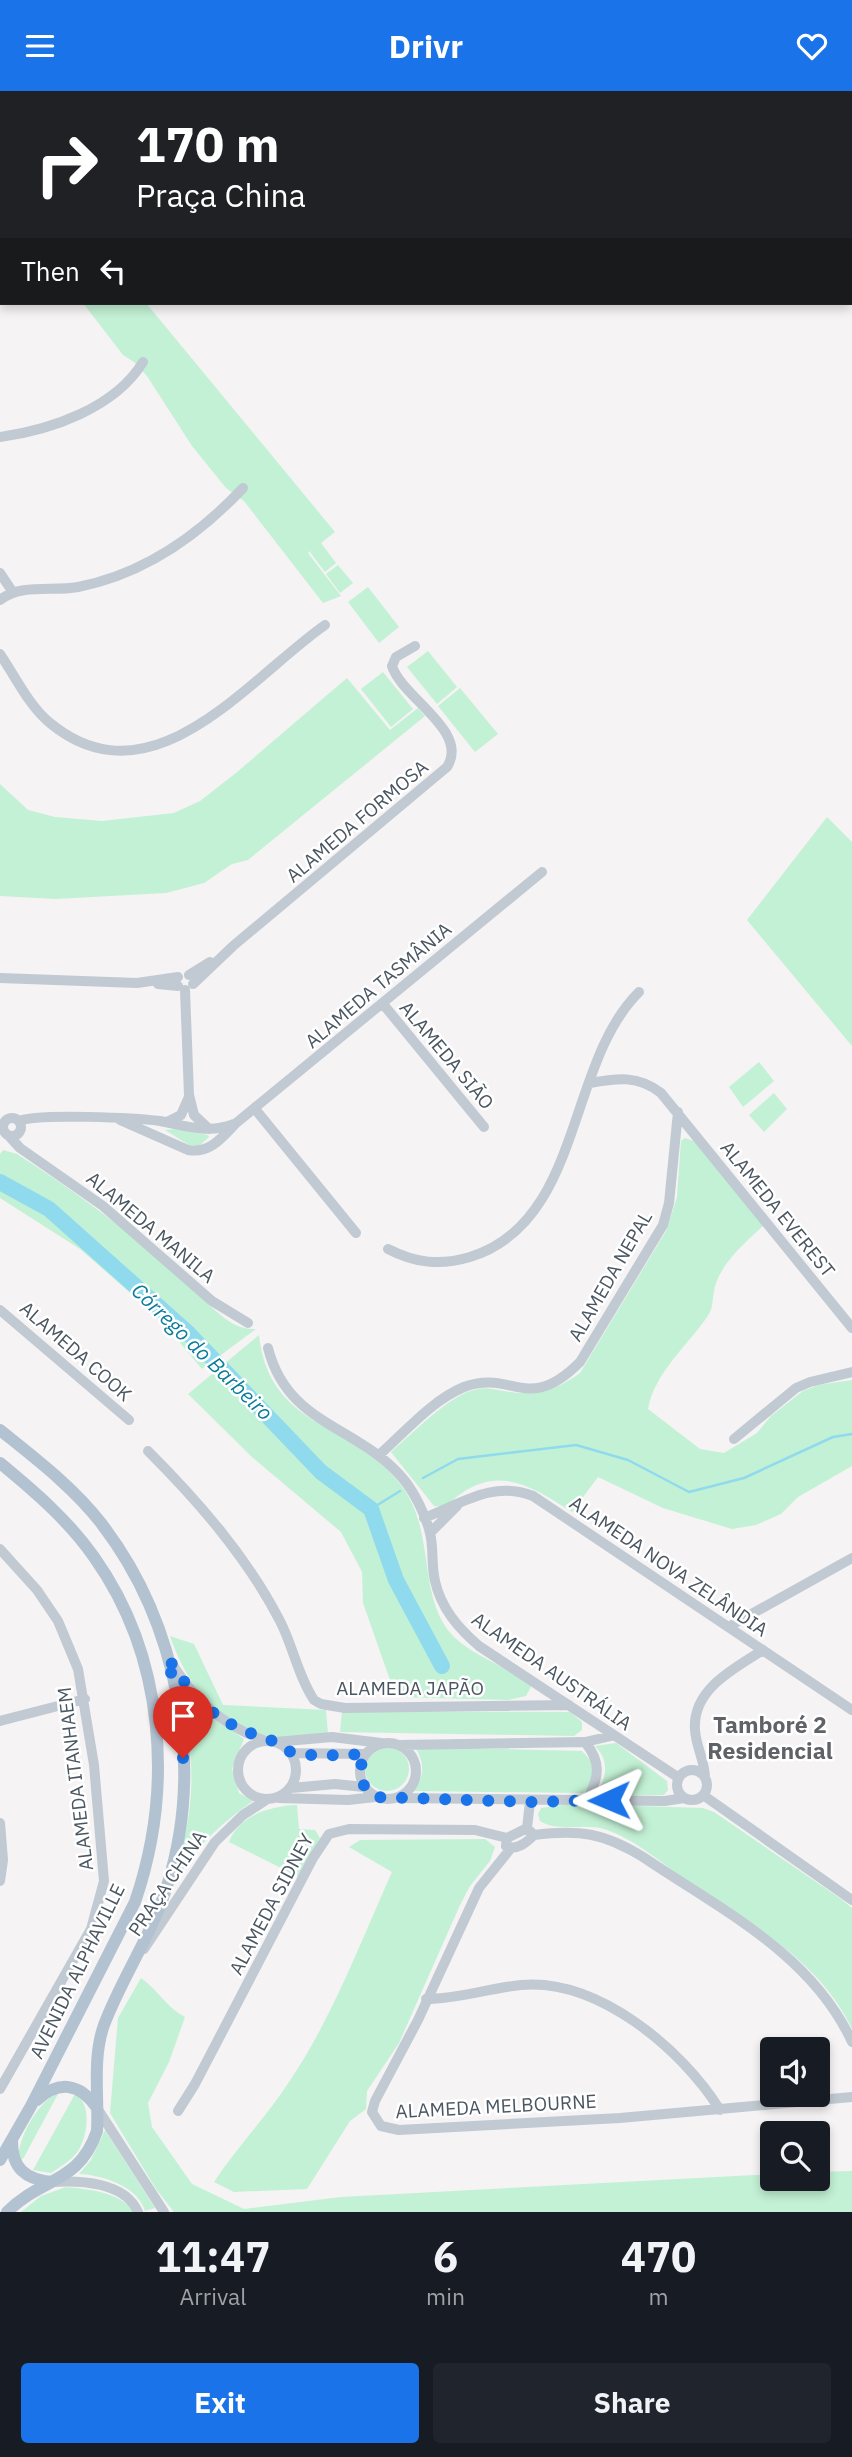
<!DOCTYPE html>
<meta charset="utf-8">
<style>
body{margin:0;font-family:"IBM Plex Sans",sans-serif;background:#20242c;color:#f1f3f6;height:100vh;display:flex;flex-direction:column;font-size:26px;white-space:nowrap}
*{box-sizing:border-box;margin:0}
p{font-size:23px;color:#9ea1a6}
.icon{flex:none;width:38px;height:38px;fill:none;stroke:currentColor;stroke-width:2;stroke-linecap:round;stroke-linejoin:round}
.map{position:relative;height:2121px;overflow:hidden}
.panel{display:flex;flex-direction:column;background:#171b24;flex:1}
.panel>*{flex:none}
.top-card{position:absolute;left:0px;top:0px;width:852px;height:214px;box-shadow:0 4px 10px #0003;background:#202124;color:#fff;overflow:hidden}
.tools{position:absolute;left:760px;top:1946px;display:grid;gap:14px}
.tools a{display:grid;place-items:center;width:70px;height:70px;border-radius:7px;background:#171b24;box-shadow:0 4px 10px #0003;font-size:35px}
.pin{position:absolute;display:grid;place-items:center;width:60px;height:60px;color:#fff;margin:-72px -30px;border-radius:50% 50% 50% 0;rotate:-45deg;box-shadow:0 0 7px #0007}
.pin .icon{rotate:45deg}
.me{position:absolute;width:77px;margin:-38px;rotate:269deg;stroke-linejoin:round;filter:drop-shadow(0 0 5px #0008)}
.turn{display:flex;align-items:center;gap:24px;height:147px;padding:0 21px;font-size:32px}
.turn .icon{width:91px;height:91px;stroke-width:2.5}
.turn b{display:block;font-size:49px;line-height:60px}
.then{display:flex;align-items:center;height:66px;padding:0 21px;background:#0003;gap:14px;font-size:26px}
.eta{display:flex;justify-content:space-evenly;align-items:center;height:119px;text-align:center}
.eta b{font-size:42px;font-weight:700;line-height:49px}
.primary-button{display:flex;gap:14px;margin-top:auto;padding:14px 21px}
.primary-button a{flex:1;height:80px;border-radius:7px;background:#1a73e8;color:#fff;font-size:28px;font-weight:700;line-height:80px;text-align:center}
.primary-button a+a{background:#20242c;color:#f1f3f6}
header{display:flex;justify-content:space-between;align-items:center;height:91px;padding:0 21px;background:#1a73e8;color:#fff;font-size:32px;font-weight:700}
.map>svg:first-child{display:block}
</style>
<header><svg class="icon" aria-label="menu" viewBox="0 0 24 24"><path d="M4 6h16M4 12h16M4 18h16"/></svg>Drivr<svg class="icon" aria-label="heart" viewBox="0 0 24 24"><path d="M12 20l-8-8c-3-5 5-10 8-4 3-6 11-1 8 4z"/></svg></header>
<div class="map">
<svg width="852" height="2121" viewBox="0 0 852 2121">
<rect width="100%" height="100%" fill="#f5f3f3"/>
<!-- green -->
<path fill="#c3f1d5" d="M 83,212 L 146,212 L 335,441 L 321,452 L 336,472 L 325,481 L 310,461 L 312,459 L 308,462 L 341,505 L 323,512 L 244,410 L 226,397 L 192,355 L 147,285 L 134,271 L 123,264 Z
M 338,474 L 353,492 L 340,502 L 326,483 Z
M 368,496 L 399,536 L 379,552 L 348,511 Z
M 428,560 L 457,596 L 437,613 L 407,576 Z
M 383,581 L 413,618 L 391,636 L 361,598 Z
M 347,587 L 390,639 L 418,617 L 425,625 L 248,769 L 232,773 L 204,792 L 166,802 L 55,808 L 0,805 L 0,693 L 28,719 L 55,726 L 102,730 L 174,722 L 200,710 L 236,682 Z
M 460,597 L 498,643 L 475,661 L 438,615 Z
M 827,726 L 852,751 L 852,955 L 747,829 Z
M 759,971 L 774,990 L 743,1016 L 729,996 Z
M 774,1002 L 787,1018 L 764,1041 L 749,1024 Z
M 175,1038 L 208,1044 L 209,1046 L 199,1055 L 189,1054 L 165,1039 Z
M 685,1047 L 697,1051 L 764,1134 C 746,1151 725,1168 716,1192 C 712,1202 714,1215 709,1223 C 688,1255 655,1280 648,1318 L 700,1358 L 724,1362 L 757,1342 L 771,1325 L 803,1300 L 818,1294 L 852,1289 L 852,1375 L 798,1406 L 781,1423 L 756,1434 L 732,1438 L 663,1417 L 598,1386 L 572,1421 C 537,1399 503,1374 462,1402 C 451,1409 448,1417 434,1415 L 391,1361 C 412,1343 451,1302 478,1298 C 487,1296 495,1299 504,1300 C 533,1305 556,1300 580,1282 L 666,1140 L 677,1106 L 681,1050 Z
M 3,1059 L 17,1063 C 81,1104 139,1148 195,1199 C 211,1215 231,1240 256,1238 L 202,1278 L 161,1229 L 80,1158 L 0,1107 L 0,1063 Z
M 259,1244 C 269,1337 349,1331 397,1389 C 435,1433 418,1492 445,1535 C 461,1560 500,1573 524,1588 L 531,1596 L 526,1605 L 508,1609 L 396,1606 L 363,1512 L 362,1481 L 341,1441 L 253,1367 L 188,1303 Z
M 170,1545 L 194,1553 L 223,1614 L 326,1619 L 328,1643 C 311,1643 283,1648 268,1645 C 216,1634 186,1592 170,1545 Z
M 175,1584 L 201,1617 L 244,1648 L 232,1678 L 239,1702 L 253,1710 C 215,1737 195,1757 171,1798 C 197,1713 198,1670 175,1584 Z
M 342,1620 L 570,1621 L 582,1631 L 582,1639 L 574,1645 L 340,1641 Z
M 616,1652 L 667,1690 L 668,1699 L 664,1704 L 595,1705 C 607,1688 610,1670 595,1655 Z
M365 1678a22 22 0 1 1 44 0a22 22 0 1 1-44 0Z
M 415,1656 L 582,1660 L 593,1672 L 592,1691 L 584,1702 L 413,1700 C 425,1685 425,1672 415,1656 Z
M 570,1713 L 703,1717 L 714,1721 L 841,1808 L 852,1817 L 852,1938 C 819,1869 753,1835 692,1793 C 665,1775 638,1750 607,1739 C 585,1731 558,1742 540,1730 L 538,1723 L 541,1717 Z
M 297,1714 L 299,1738 L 315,1739 L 320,1747 L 299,1786 L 229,1751 C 239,1724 271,1715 297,1714 Z
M 485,1748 L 495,1756 L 490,1770 L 470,1795 L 460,1814 L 399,1952 L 367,2000 L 366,2018 L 350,2030 L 307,2098 L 234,2101 L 214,2091 C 238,2055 268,2024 291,1988 C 333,1925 361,1850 392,1781 L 349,1756 L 360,1749 Z
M 141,1887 C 158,1899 166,1916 185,1926 L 169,1971 L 148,2012 L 152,2036 L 192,2093 L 244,2118 L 341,2106 L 772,2083 L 772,2088 L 817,2088 L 817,2081 L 852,2080 L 852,2121 L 174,2121 L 156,2098 L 110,2022 L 118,1927 Z
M 59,2001 L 23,2068 L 18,2067 C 20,2043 38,2011 59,2001 Z
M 75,2003 C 92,2013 88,2044 78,2060 C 72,2069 60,2076 51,2082 L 33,2079 Z
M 105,2039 L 155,2117 L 145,2120 C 138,2095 102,2084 79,2083 L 91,2069 Z
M 66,2096 C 87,2098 121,2101 134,2121 L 21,2121 L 41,2105 Z"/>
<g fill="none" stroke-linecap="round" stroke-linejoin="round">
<!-- stream -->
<path stroke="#90daee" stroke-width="2.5" d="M 423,1387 L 458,1368 L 576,1354 L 628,1369 L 689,1401 L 744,1387 L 833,1346 L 852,1343
M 371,1418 L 400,1400"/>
<!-- river -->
<path stroke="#90daee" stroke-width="16" d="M 0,1091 L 49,1118 L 188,1242 L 321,1381 L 371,1418 L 396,1489 L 442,1575"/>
<!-- minor -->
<path stroke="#c1cad2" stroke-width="10" d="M 105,0 L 107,2
M 0,103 L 2,106
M 0,193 L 2,192
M 0,346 C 51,339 115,317 143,271
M 0,482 L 12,500
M 0,509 C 22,492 52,501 78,496 C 144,483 198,445 243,397
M 0,563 C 15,585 29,615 50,632 C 152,716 248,588 325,534
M 189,884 L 210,871
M 0,887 L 137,892 L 178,886
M 158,893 L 178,895
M 193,893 L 233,855 L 447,676 C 470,640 402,607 392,575 L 396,566 L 415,555
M 185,899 L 189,1004 L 194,1024 L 209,1038
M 383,913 L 484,1036
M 590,992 C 617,987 638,984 661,1002 L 852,1237
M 255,1018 L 356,1142
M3 1036a9 9 0 1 1 18 0a9 9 0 1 1-18 0Z
M 120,1029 L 188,1059 C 209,1063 222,1047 235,1033 L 542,781
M 19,1030 C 36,1022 138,1027 160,1030 C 186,1035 209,1043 234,1033
M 167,1031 L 181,1024 L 188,1008
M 9,1045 L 20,1057 L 103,1115 L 212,1210 L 248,1232
M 388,1158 C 415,1172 440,1175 470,1166 C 583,1131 566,973 639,901
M 0,1219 L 129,1329
M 268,1257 C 288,1336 360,1334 405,1390 C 415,1403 426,1425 430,1442 C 434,1458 431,1474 435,1490 C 441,1517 458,1537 479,1555 L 679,1687
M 734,1348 L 796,1297 L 810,1291 L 852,1281
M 148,1360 C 198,1410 247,1466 280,1530 C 293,1555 298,1585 314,1609 L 321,1613 L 345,1617 L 569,1614
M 379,1364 C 404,1342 432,1309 464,1296 C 513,1278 527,1324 580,1271 L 663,1134 L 669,1112 L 678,1021
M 424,1427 C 461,1413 492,1389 533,1405 L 852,1619
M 430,1442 L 457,1415
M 0,1458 L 37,1499 L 58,1530 L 78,1578 L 94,1674 L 104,1790 L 91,1838 L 0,1998
M 730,1535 L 852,1467
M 172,1573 C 196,1610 223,1635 266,1650
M 0,1630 L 85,1608
M238 1679a29 29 0 1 1 58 0a29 29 0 1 1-58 0Z
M 275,1651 L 332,1646 L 381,1652
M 585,1651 C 602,1672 599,1686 587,1709
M360 1680a28 28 0 1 1 56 0a28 28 0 1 1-56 0Z
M 400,1654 L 585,1651 L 611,1645
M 290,1662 L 364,1663
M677 1694a15 15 0 1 1 30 0a15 15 0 1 1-30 0Z
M 705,1687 C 705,1670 696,1656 695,1639 C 692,1598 734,1578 763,1559
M 291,1697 L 335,1693 L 364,1696
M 703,1704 L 852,1809
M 279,1707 L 348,1709 L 375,1706
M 399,1707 L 665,1710 L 684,1707
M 0,1732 L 3,1769 L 0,1790
M 527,1737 L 534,1744 C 527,1751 517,1760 506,1755 L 507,1747 Z
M 527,1737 L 530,1711
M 534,1744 C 579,1738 604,1742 643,1766 C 720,1818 812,1863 852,1951
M 511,1757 L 479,1797 L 418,1929 L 375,2010 L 372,2021 L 381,2035 L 399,2039 L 620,2027 L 852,2006
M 144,1858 L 215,1751 L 243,1724 L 266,1709
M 426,1908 C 459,1908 489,1897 521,1894 C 598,1887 682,1958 720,2019
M 97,2017 L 164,2121
M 178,2020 L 195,1993 L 313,1767 L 329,1743 L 349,1738 L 475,1739 L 507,1747
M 52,2091 C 80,2089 125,2091 138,2121"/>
<!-- major -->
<path stroke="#b3c2d1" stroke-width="12" d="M 0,1339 C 36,1368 73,1396 101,1432 C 178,1532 205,1674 167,1795 C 152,1844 122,1886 104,1934 C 92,1967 99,2006 97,2040 C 79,2093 42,2086 7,2121
M 0,1372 C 34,1400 69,1430 94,1466 C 165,1566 174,1697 135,1811 L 31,2015 L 0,2069
M 37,2009 C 59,1989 80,1992 97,2017
M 12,2050 C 12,2077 25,2088 51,2091"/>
</g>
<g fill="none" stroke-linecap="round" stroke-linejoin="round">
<!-- route -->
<path stroke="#1a73e8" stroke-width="12" stroke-dasharray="0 21.6" d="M 183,1667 L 181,1629 L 168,1567 C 201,1617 218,1633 276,1651 C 283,1653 287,1661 294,1662 C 317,1666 341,1664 365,1663 C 357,1681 359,1694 375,1706 L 530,1711 L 609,1709"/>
</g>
<g text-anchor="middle" stroke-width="5" stroke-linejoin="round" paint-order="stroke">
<!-- street labels -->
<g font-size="19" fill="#4a5661" stroke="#fff">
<text transform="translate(357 730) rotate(-40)" y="7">ALAMEDA FORMOSA</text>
<text transform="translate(378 894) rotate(-40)" y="7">ALAMEDA TASMÂNIA</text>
<text transform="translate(447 964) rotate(50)" y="7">ALAMEDA SIÃO</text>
<text transform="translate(778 1118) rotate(51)" y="7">ALAMEDA EVEREST</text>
<text transform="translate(151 1136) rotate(40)" y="7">ALAMEDA MANILA</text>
<text transform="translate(610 1185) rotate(-60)" y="7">ALAMEDA NEPAL</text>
<text transform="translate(76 1260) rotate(41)" y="7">ALAMEDA COOK</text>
<text transform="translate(669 1475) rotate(34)" y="7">ALAMEDA NOVA ZELÂNDIA</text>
<text transform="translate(552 1580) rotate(35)" y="7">ALAMEDA AUSTRÁLIA</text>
<text x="410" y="1604">ALAMEDA JAPÃO</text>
<text transform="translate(75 1688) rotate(-97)" y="7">ALAMEDA ITANHAEM</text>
<text transform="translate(167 1792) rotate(-56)" y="7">PRAÇA CHINA</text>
<text transform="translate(271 1813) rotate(-62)" y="7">ALAMEDA SIDNEY</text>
<text transform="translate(77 1880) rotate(-64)" y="7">AVENIDA ALPHAVILLE</text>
<text transform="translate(496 2015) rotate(-3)" y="7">ALAMEDA MELBOURNE</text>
</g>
<!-- water labels -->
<g font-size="21" font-style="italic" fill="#0c7c9b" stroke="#fff">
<text transform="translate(202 1261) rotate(44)" y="7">Córrego do Barbeiro</text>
</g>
<!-- quarter labels -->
<g font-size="23" font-weight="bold" fill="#5f6368" stroke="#fff">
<text x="770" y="1642">Tamboré 2<tspan x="770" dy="26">Residencial</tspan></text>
</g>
</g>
</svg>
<div class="tools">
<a><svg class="icon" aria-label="sound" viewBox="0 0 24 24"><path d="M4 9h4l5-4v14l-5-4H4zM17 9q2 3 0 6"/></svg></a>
<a><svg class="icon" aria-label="search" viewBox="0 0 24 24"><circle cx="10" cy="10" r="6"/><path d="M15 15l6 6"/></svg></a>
</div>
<div class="pin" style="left:183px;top:1667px;background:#d93025"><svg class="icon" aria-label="arrive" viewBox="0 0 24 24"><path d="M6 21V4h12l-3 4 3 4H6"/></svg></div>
<svg class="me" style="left:609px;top:1709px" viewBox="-20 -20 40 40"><path d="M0-17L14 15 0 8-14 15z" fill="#1a73e8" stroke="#fff" stroke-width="4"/></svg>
<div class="top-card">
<div class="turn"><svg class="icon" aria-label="right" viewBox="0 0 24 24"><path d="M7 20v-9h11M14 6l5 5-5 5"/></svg><div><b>170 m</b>Praça China</div></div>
<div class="then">Then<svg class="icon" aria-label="left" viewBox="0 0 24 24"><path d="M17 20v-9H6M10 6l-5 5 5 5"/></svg></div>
</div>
</div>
<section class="panel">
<div class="eta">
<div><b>11:47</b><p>Arrival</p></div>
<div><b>6</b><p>min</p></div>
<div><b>470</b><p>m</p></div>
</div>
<div class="primary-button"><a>Exit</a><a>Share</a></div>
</section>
